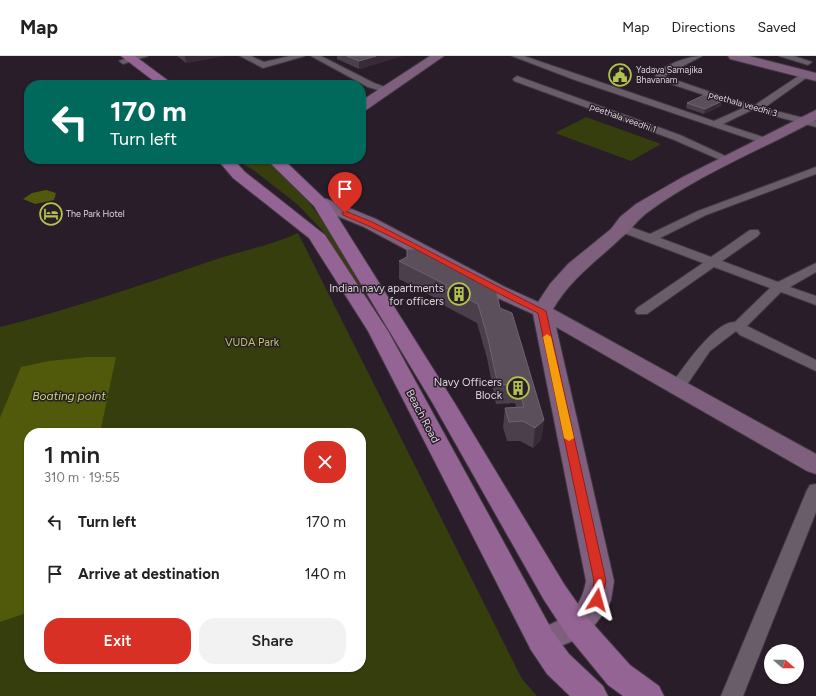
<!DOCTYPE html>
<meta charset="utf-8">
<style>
body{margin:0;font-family:Figtree,sans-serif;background:#f2f2f2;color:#222;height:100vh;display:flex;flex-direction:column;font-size:15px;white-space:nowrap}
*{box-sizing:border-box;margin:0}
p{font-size:13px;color:#767676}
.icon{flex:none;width:22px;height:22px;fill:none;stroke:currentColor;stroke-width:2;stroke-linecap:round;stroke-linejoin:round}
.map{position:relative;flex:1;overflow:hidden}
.side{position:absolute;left:24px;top:372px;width:342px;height:244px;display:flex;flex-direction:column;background:#fff;border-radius:16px;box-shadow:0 1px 3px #0004}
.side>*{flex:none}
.hud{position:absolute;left:24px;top:24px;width:342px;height:84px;border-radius:16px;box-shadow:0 1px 3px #0004;background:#00695c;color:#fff;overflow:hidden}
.needle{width:26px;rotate:111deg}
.buttons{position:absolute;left:764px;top:588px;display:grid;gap:8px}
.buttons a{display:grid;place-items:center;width:40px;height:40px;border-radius:50%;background:#fff;box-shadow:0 1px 3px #0004;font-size:20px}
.pin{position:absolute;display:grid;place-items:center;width:34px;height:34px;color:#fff;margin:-41px -17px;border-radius:50% 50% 50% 0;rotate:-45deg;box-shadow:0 0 4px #0007}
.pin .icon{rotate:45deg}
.me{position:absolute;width:44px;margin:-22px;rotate:8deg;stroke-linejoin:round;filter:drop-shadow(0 0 3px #0008)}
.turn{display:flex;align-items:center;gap:14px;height:84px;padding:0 20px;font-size:18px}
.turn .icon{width:52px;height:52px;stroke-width:2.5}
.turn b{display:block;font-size:28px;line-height:34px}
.round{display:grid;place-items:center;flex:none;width:42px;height:42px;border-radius:16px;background:#f2f2f2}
.summary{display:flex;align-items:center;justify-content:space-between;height:68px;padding:0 20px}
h1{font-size:24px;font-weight:600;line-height:30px}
.action{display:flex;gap:8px;margin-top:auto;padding:8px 20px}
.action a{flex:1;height:46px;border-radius:16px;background:#d93025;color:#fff;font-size:16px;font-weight:600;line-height:46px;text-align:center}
.action a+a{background:#f2f2f2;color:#222}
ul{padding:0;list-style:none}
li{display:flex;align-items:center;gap:12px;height:52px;padding:0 20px}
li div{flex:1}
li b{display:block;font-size:15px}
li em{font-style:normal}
header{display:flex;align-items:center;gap:24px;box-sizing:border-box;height:56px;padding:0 20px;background:#fff;border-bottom:1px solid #e0e0e0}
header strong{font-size:19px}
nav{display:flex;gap:22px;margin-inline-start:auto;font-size:14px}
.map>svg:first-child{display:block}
</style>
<header>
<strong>Map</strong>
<nav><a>Map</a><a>Directions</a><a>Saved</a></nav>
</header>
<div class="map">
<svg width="816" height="640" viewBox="0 0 816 640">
<rect width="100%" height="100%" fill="#281d28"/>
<!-- green -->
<path fill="#373e0e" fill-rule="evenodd" d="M 586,61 L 661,88 L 631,105 L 555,77 Z
M 249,103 L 265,103 L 271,107 L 305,141 L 325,168 L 363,229 L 358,230 L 322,174 L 297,148 L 252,113 L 244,109 L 244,106 Z
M 298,177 L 522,623 L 537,640 L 0,640 L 0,271 C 72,253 141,229 211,205 C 240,195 270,190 298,177 ZM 29,377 L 361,377 L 361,611 L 29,611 Z"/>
<!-- water -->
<path fill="#515a0a" d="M 46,134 L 56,137 L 54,144 L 35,148 L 23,143 L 32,137 Z
M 88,301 L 116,301 L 100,377 L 29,377 L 29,556 L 0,566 L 0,362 L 21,311 L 49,305 Z"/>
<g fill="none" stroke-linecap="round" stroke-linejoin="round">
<!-- street casing -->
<g stroke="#423841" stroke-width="2">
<path id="street" d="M 133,0 L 148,0 L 123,8 L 119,5 Z
M 240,0 L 251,0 L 264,6 L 290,0 L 305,0 L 263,12 Z
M 311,0 L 321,0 L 374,27 L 393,34 L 388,37 L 368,31 Z
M 512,0 L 524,0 L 714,65 L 743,52 L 656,23 L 655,21 C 661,9 689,0 702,0 L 664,20 L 731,43 L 755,49 L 806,15 L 810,18 L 809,20 L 764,52 L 816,65 L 816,71 L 752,54 L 723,68 L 769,83 L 770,85 L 769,87 L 765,88 L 575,24 Z
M 779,0 L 794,0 L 812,6 L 808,9 Z
M 517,20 L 680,79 L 734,104 L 729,107 L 725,106 L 672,83 L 514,25 L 513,23 Z
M 816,111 L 816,118 L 706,159 L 660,182 L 711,201 L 750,174 L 758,174 L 760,177 L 758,180 L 722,205 L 778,226 L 816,207 L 816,216 L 790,231 L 816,240 L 816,249 L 781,236 L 747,270 L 816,304 L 816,315 L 740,279 L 736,275 L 710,295 L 682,336 L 677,337 L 672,336 L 669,332 C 680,316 714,265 735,266 L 770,232 L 714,211 L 647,258 L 637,258 L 635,255 L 637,252 L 703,207 L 616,174 L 614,171 L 620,167 L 650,178 L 698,155 Z
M 816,428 L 816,456 L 743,640 L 721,640 L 807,434 L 810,429 Z"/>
</g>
<!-- secondary casing -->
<g stroke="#423841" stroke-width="2">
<path id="secondary" d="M 430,0 L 444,0 L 366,54 L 361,55 L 361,45 Z
M 728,0 L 749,0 L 816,17 L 816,25 L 730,3 Z
M 816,54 L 816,64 C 761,94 699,118 648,156 C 637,164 632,173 622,181 C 597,205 571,222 553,253 L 816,398 L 816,418 L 807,415 L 556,271 L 614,525 L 611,544 L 607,553 L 587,579 L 542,598 L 531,594 L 527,585 L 531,576 C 560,564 580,560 586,525 L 533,258 L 491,239 L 364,171 L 315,151 L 313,147 L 315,143 L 321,142 L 327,143 L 376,163 L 505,231 L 538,246 L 550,228 L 568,208 L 611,173 L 620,161 L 636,148 L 681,122 Z"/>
</g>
<!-- primary casing -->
<g stroke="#423841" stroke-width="2">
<path id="primary" d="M 121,0 L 135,0 L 174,29 L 159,29 Z
M 217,103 L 233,103 L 245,116 L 325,179 L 388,275 L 553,576 L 569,598 L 603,630 L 608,640 L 570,640 L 547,618 L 531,594 L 368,275 L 309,182 L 233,122 Z
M 266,103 L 283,103 L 329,147 L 454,346 L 564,528 L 587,561 L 630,609 L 659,630 L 664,640 L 623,640 L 608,629 L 567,579 L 544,544 L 432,346 L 314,150 Z"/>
</g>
<!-- street -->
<use href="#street" fill="#695d69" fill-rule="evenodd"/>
<!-- secondary -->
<use href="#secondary" fill="#7e607e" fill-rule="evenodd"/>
<!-- primary -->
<use href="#primary" fill="#936494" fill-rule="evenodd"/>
</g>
<!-- wall -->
<path fill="#4a3f4a" d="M 177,0 L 224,0 L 186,7 Z
M 337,0 L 402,0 L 359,13 L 337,3 Z
M 722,45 L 721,50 L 704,58 L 686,52 L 687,47 Z
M 399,205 L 500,252 L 544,364 L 541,384 L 533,392 L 520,385 L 507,385 L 503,371 L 505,352 L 516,351 L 515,347 L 496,348 L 487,302 L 477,267 L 443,249 L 443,246 L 399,223 Z"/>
<!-- shaded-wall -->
<path fill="#362b36" d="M 185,0 L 225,0 L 186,7 Z
M 376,0 L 402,0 L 359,13 L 359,5 Z
M 722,45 L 721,50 L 704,58 L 705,53 Z
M 544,364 L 541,384 L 533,392 L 535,372 Z"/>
<!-- building -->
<path fill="#5a4f5a" stroke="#6e646e" d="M 347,0 L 376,0 L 359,5 Z
M 704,39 L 722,45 L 705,53 L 687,47 Z
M 407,193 L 419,193 L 496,234 L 500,252 L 512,257 L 544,364 L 535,372 L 523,365 L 509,366 L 505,352 L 524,351 L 517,328 L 498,329 L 488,283 L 478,248 L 444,231 L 447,229 L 399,205 L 407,201 Z"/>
<!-- route -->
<path fill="#d93025" stroke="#8d1f18" d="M 345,155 L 372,166 L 546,255 L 606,525 L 601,547 L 597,549 L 592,547 L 591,544 L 594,525 L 538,257 C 472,226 410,186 343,159 L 342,157 Z"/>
<!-- slow -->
<path fill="#f59e0b" d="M 547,278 L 551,281 L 574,382 L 569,385 L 564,382 L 543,281 Z"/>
<!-- icons -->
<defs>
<g id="civic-ring" transform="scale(1.15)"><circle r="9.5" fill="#281d28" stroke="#b2c34c" stroke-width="1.5"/><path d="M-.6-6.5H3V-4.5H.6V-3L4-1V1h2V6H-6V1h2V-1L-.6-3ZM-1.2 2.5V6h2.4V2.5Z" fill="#b2c34c"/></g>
<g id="hotel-ring" transform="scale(1.15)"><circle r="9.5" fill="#281d28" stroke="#b2c34c" stroke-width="1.5"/><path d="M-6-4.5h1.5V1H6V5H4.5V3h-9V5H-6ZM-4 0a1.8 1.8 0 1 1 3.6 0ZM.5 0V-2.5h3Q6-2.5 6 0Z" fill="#b2c34c"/></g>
<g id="building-ring" transform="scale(1.15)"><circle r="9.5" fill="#281d28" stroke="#b2c34c" stroke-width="1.5"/><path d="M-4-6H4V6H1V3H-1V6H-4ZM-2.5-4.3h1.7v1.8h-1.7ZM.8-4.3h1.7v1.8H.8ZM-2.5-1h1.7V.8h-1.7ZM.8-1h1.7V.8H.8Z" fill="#b2c34c"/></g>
</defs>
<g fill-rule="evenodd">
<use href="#civic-ring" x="620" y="19"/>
<use href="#hotel-ring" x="51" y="158"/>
<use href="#building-ring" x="459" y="238"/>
<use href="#building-ring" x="518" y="332"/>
</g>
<g text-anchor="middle" stroke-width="3" stroke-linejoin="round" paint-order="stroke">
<!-- far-poi labels -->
<g font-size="9" fill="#ddd5dc" stroke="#281d28" text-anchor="start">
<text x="636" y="17">Yadava Samajika<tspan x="636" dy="10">Bhavanam</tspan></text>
<text x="66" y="161">The Park Hotel</text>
</g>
<!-- far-street labels -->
<g font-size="9" fill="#ddd5dc" stroke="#281d28">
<text transform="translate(743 48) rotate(16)" y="3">peethala veedhi 3</text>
<text transform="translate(623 62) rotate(20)" y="3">peethala veedhi 1</text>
</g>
<!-- poi labels -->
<g font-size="11" fill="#ddd5dc" stroke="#281d28" text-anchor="end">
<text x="444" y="236">Indian navy apartments<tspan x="444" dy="13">for officers</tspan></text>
<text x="502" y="330">Navy Officers<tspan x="502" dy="13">Block</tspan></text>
</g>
<!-- park labels -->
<g font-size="11" fill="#bac965" stroke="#281d28">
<text x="252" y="290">VUDA Park</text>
</g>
<!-- street labels -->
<g font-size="11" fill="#ddd5dc" stroke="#281d28">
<text transform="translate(423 360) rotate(62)" y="4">Beach Road</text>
</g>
<!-- water labels -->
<g font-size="12" font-style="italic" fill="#c8d873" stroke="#281d28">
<text x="69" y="344">Boating point</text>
</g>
</g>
</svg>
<div class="buttons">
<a><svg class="needle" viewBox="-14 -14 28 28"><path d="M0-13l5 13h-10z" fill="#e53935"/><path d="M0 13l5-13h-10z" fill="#767676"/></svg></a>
</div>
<div class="pin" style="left:345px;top:157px;background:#d93025"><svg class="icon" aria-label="arrive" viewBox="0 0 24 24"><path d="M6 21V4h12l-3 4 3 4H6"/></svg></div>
<svg class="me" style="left:597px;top:544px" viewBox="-20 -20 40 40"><path d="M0-17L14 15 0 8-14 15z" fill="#d93025" stroke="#fff" stroke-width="4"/></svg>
<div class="hud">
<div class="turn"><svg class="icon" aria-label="left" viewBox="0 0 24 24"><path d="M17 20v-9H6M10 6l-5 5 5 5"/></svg><div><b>170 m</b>Turn left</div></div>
</div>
<section class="side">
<div class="summary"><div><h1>1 min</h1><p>310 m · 19:55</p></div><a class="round" style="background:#d93025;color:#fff"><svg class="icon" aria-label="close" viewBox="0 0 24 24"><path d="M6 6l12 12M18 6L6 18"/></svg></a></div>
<ul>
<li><svg class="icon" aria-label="left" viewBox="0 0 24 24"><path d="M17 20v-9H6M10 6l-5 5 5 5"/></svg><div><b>Turn left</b></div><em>170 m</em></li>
<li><svg class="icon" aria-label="arrive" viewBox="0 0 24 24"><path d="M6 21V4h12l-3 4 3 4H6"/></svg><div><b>Arrive at destination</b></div><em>140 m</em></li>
</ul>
<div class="action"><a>Exit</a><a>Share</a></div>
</section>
</div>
